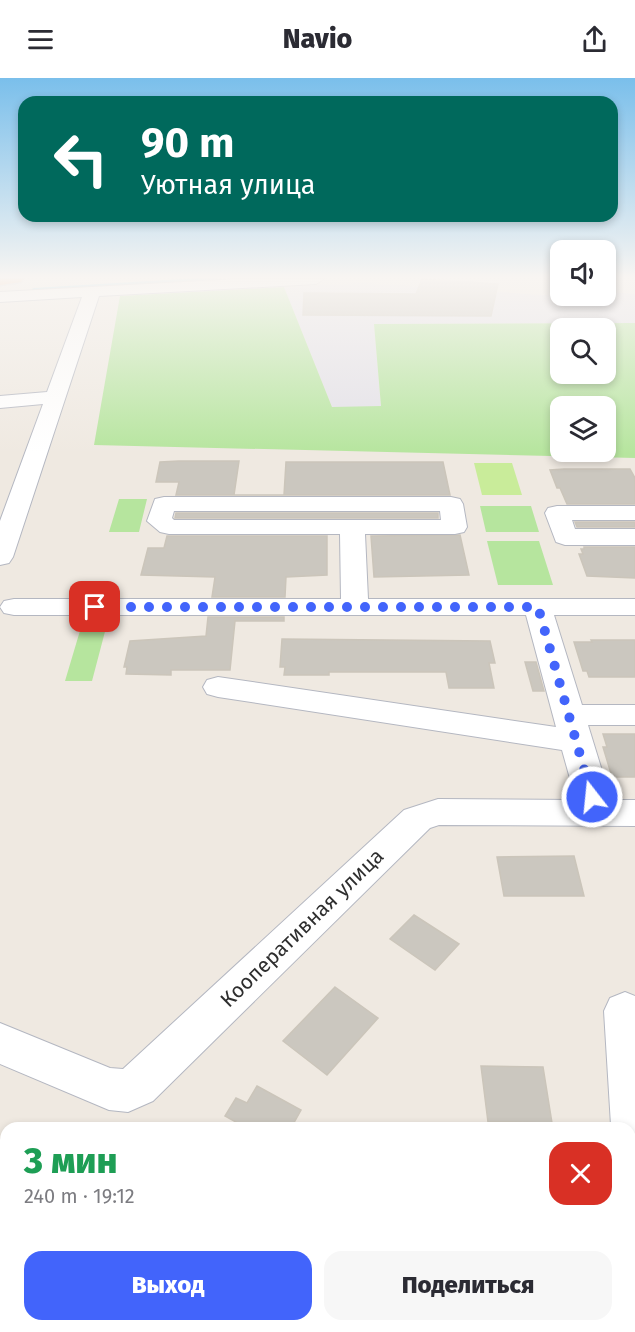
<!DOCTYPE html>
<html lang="ru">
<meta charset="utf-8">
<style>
body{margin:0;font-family:"Fira Sans",sans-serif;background:#f7f7f7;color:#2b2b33;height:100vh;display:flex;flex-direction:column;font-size:22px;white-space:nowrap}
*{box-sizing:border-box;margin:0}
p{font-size:20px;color:#7c7c81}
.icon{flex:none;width:33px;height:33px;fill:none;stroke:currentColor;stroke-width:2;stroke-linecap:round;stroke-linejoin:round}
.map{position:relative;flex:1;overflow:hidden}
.panel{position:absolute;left:0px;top:1044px;width:636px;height:210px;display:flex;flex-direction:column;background:#fff;border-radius:18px 18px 0 0;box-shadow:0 3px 9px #0003}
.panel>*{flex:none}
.hud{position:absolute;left:18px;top:18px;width:600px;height:126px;border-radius:18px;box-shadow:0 3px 9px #0003;background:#00695c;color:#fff;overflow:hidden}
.tools{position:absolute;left:550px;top:162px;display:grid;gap:12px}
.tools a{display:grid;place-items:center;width:66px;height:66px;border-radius:12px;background:#fff;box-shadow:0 3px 9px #0003;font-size:30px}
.pin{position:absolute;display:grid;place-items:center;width:51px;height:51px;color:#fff;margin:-26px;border-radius:12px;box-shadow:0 3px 9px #0006}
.me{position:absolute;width:66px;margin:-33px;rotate:344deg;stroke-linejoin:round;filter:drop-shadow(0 0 4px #0008)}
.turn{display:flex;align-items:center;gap:21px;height:126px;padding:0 24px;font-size:27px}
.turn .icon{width:78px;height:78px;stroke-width:2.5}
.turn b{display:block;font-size:42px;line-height:51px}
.round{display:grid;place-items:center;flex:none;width:63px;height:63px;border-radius:18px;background:#f7f7f7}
.overview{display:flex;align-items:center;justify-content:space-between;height:102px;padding:0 24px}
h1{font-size:36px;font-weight:800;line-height:45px;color:#1e9e55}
.primary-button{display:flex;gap:12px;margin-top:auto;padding:12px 24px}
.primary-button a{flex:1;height:69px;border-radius:18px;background:#4264fb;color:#fff;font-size:24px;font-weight:800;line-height:69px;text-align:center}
.primary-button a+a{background:#f7f7f7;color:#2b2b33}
header{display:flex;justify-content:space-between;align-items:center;height:78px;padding:0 24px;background:#fff;font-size:27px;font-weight:800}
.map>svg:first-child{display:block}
</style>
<header><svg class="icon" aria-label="menu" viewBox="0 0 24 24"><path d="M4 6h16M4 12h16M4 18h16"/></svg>Navio<svg class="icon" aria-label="share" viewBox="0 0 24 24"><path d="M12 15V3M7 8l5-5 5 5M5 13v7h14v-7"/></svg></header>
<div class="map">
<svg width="635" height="1254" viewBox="0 0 635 1254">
<rect width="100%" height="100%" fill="#efe9e1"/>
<!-- industrial -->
<path fill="#e3e1e8" d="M 365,205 L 558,218 L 606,218 L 606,214 L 635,216 L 635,245 L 374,246 L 381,329 L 332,329 L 284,209 Z"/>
<!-- green -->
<path fill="#b6e59e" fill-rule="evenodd" d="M 284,209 L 332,329 L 381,328 L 374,246 L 635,245 L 635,380 L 94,367 L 120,218 ZM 606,250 L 606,296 L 561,296 L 561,250 ZM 561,328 L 606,328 L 606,374 L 561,374 Z
M 119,421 L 147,421 L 139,454 L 109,454 Z
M 480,428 L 531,428 L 539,454 L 486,454 Z
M 487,463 L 539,463 L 553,507 L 498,507 Z
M 82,546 L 107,546 L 92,603 L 65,603 Z"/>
<!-- pitch -->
<path fill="#c9ec9a" d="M 474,385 L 512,385 L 522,417 L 482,417 Z"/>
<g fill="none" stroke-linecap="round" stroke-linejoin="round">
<!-- stream -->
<path stroke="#75cff0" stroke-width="4" d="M 34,212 L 214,201"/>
</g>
<!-- building -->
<path fill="#cbc7bf" stroke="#cbc5ba" stroke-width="1.5" d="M 422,201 L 498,206 L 491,238 L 303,237 L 304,215 L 416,216 Z
M 179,383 L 239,383 L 234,417 L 284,417 L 286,384 L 443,384 L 450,417 L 176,417 L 179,404 L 156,404 L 160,384 Z
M 564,391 L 630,391 L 635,400 L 635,426 L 567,426 L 560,410 L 557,410 L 550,392 Z
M 176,435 L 438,435 L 438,440 L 175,440 Z
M 575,444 L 635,444 L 635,449 L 577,449 Z
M 460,457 L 469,497 L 374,499 L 371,458 Z
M 167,458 L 327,458 L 327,497 L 286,499 L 285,519 L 212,519 L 215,499 L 141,497 L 148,470 L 164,470 Z
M 584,469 L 635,469 L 635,500 L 587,498 L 579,476 L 583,476 L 581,471 L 584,471 Z
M 208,539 L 284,539 L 284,543 L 235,543 L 230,592 L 171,592 L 171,597 L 126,596 L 127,589 L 124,589 L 130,563 L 206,558 Z
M 282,561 L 490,563 L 495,585 L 489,585 L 494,610 L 449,610 L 446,594 L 329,594 L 329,597 L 284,597 L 285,589 L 280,589 Z
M 591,562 L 635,562 L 635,599 L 589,599 L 587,593 L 583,593 L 574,564 L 592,564 Z
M 525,584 L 536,584 L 544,613 L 533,613 Z
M 603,656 L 635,656 L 635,699 L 612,699 L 603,669 L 607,669 Z
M 574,778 L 584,818 L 504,818 L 497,779 Z
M 414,837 L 459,866 L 435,892 L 390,861 Z
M 335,909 L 378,940 L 327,997 L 283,963 Z
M 481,988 L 543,989 L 552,1045 L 488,1044 Z
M 257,1008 L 301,1032 L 291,1050 L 232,1050 L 236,1044 L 225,1038 L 236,1020 L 247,1025 Z"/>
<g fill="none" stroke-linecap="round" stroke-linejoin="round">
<!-- minor casing -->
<g stroke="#b4b7c1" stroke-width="2">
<path id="minor" d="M 239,201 L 324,201 L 316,206 L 99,218 L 13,479 L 9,485 L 0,487 L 0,443 L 43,326 L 0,330 L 0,318 L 47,314 L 82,219 L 0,224 L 0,214 Z
M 164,419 L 451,419 L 460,421 L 463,426 L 467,449 L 464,454 L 455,456 L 365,456 L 368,521 L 635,521 L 635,537 L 554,537 L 582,627 L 635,627 L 635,647 L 588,647 L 611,722 L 635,722 L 635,748 L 439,747 L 430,750 L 153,1023 L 128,1034 L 109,1032 L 0,986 L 0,945 L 110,990 L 123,991 L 404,732 L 438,721 L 576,722 L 562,672 L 218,619 L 207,616 L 203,609 L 207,602 L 218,599 L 556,649 L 526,537 L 14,537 L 4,535 L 0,529 L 4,523 L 14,521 L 341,521 L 340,456 L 169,456 L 160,454 L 147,443 L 155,421 ZM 174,433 L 440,433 L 441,442 L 174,442 L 172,440 Z
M 557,428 L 635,428 L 635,442 L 572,442 L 575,451 L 635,451 L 635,467 L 565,467 L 556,464 L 545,435 L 548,430 Z
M 625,914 L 635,918 L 635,1070 L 630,1068 L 630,1050 L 613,1050 L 611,1047 L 604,933 L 610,920 Z"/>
</g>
<!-- highway casing -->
<g stroke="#c9c9c9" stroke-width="3">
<path id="highway" d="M 0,201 L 23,201 L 21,204 L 0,207 Z"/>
</g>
<!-- minor -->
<use href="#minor" fill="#fff" fill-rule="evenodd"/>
<!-- highway -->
<use href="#highway" fill="#ffa35c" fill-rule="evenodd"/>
</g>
<!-- sky -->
<linearGradient id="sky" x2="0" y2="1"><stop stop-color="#7abfeb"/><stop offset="0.53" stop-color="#f8f5f2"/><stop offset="1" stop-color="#f8f5f2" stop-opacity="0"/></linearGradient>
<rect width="635" height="376" fill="url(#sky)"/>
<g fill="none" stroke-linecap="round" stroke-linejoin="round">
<!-- route -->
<path stroke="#4264fb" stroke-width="10" stroke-dasharray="0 18" d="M 95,529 L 538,529 L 592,719"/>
</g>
<g text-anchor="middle" stroke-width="4.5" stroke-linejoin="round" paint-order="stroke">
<!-- near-street labels -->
<g font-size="21" fill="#2e2e2e" stroke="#fff">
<text transform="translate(302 850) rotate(-44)" y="7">Кооперативная улица</text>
</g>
</g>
</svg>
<div class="tools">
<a><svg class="icon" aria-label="sound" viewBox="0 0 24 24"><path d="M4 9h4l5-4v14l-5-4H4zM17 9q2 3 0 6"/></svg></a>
<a><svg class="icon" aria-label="search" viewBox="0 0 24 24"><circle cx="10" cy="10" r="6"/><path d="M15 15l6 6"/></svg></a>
<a><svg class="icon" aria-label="layers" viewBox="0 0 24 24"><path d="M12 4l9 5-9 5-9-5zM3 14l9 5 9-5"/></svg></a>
</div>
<div class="pin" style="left:95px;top:529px;background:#d93025"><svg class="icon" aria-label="arrive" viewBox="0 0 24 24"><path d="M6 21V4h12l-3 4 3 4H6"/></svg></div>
<svg class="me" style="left:592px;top:719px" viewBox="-20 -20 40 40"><circle r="17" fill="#4264fb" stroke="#fff" stroke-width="3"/><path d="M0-11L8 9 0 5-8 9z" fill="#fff"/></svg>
<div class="hud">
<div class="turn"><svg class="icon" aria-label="left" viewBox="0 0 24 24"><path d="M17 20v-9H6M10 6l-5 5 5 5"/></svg><div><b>90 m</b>Уютная улица</div></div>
</div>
<section class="panel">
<div class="overview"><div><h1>3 мин</h1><p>240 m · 19:12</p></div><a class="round" style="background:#d93025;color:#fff"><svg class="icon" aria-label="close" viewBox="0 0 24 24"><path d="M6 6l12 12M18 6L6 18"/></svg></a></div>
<div class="primary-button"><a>Выход</a><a>Поделиться</a></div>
</section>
</div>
